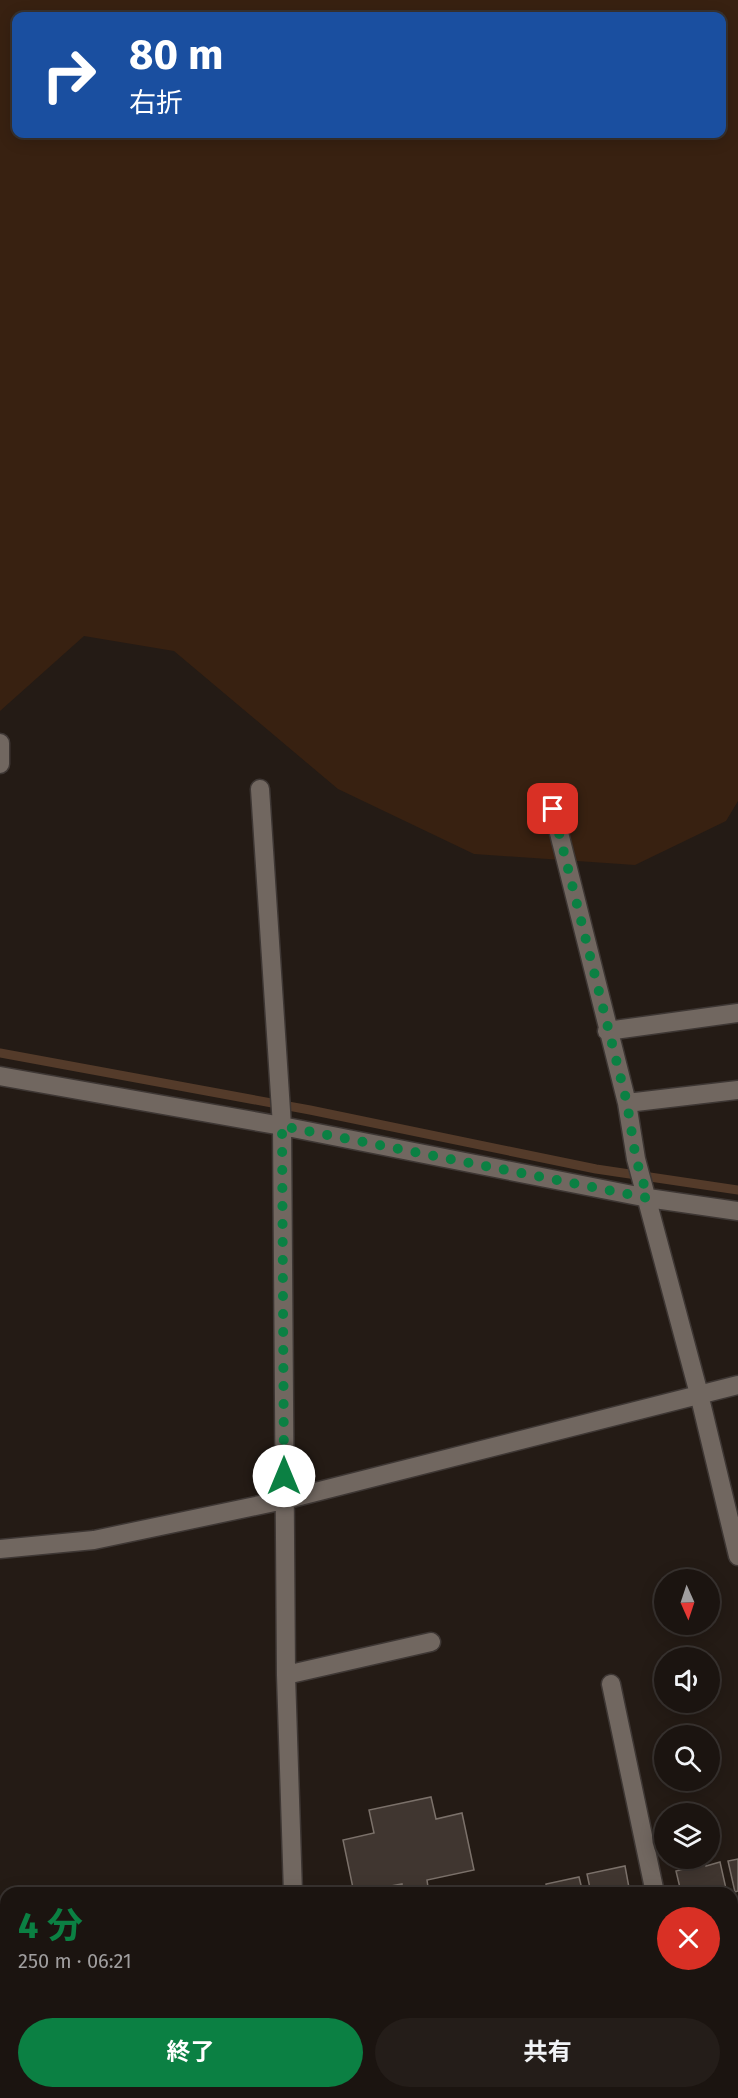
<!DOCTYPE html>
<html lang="ja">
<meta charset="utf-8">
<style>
body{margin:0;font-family:"Fira Sans","Noto Sans JP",sans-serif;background:#241d19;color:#f1f3f6;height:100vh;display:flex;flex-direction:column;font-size:22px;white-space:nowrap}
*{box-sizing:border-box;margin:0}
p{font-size:20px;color:#a09e9f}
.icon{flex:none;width:33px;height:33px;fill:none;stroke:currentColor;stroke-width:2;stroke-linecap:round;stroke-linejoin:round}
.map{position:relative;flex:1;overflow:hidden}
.panel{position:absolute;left:0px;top:1887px;width:738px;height:212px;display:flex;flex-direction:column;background:#1b1410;border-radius:18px 18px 0 0;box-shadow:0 3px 15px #0003,0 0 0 2px #393330}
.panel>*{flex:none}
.top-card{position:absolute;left:12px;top:12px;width:714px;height:126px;border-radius:12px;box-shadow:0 3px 15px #0003,0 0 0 2px #393330;background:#1a4fa0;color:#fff;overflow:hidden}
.needle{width:39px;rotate:177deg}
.fabs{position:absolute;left:654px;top:1569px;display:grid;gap:12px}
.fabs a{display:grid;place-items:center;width:66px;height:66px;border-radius:50%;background:#1b1410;box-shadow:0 3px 15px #0003,0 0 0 2px #393330;font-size:30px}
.pin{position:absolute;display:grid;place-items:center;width:51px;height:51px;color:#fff;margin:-26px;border-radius:12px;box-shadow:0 3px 9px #0006}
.me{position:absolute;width:66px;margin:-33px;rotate:0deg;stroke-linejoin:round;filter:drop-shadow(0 0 4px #0008)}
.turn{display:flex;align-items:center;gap:21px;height:126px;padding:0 18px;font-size:27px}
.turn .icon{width:78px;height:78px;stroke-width:2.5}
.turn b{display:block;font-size:42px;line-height:51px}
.round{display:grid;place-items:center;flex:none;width:63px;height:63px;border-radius:32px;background:#241d19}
.overview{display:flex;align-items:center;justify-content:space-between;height:102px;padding:0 18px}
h1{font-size:36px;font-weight:700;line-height:45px;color:#0b8043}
.button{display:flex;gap:12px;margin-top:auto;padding:12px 18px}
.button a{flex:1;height:69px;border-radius:36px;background:#0b8043;color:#fff;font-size:24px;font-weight:700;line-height:69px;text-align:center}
.button a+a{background:#241d19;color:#f1f3f6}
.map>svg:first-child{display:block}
</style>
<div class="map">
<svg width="738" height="2098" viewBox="0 0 738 2098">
<rect width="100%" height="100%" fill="#241b15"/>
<!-- green -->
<path fill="#382111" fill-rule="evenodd" d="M 0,0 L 738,0 L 738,801 L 726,821 L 635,865 L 474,854 L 338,789 L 174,651 L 84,636 L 0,711 ZM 16,16 L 722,16 L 722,134 L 16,134 Z"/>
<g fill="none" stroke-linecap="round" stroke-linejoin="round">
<!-- stream -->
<path stroke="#543b2a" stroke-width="9" d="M 0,1053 L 310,1110 L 596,1169 L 738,1190
M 732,1978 L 738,1977"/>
</g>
<!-- building -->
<path fill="#403630" stroke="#7b716a" stroke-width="1.5" d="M 431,1797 L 436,1819 L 462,1813 L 474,1870 L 427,1880 L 428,1887 L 403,1892 L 402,1884 L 354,1893 L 343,1840 L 374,1833 L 369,1810 Z
M 738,1859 L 738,1891 L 735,1892 L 728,1861 Z
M 705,1860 L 706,1866 L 720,1862 L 727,1893 L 691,1893 L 690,1890 L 681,1892 L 676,1871 L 684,1869 L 683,1866 Z
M 625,1866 L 630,1893 L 591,1893 L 587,1874 Z
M 579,1877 L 583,1893 L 542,1893 L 547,1892 L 546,1884 Z
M 732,2030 L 738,2031 L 738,2086 L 732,2085 Z
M 0,2091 L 24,2092 L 32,2098 L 0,2098 Z
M 487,2092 L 487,2098 L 410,2098 L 452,2092 Z
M 568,2092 L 614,2092 L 613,2098 L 585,2094 L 584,2097 Z
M 524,2095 L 544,2096 L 524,2098 Z"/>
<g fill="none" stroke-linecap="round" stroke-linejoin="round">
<!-- minor casing -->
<g stroke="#3e3734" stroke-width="21">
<path id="minor" d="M 0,743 L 0,764
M 260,789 L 282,1126 L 286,1675 L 293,1893
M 553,809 L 627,1103 L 636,1159 L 699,1394 L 738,1556
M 607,1031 L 738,1013
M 0,1076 L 282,1126 L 648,1198 L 738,1211
M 627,1103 L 738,1090
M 0,1549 L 94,1540 L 284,1500 L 738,1385
M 286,1675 L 431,1642
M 611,1684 L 655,1893
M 126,2098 L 139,2092"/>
</g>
<!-- highway casing -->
<g stroke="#3e3734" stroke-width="21">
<path id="highway" d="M 732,1940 L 738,1938
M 0,2041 L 6,2041"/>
</g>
<!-- minor -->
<use href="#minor" stroke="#716760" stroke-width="18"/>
<!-- highway -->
<use href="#highway" stroke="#da8d58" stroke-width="18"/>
</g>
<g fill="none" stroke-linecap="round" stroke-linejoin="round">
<!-- route -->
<path stroke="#0b8043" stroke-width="10" stroke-dasharray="0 18" d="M 284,1476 L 282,1126 L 648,1198 L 636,1159 L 627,1103 L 553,809"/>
</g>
</svg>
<div class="fabs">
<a><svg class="needle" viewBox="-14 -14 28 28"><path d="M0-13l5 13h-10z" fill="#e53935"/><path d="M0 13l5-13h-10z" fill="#a09e9f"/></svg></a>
<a><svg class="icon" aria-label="sound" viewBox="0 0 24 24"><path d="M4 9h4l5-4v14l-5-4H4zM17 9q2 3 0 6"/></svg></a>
<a><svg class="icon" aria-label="search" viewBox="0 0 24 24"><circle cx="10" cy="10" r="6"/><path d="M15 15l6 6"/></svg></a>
<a><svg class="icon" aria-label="layers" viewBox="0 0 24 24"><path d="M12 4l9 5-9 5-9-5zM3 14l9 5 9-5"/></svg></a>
</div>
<div class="pin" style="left:553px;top:809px;background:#d93025"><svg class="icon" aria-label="arrive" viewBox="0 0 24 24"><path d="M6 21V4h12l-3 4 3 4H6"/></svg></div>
<svg class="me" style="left:284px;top:1476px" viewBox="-20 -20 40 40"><circle r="19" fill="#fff"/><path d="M0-13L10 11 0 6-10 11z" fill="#0b8043"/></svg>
<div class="top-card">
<div class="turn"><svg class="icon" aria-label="right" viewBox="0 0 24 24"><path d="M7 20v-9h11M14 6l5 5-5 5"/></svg><div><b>80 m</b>右折</div></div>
</div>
<section class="panel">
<div class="overview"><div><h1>4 分</h1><p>250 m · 06:21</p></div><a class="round" style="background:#d93025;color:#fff"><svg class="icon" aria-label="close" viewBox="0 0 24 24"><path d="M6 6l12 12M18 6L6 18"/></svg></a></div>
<div class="button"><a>終了</a><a>共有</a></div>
</section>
</div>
